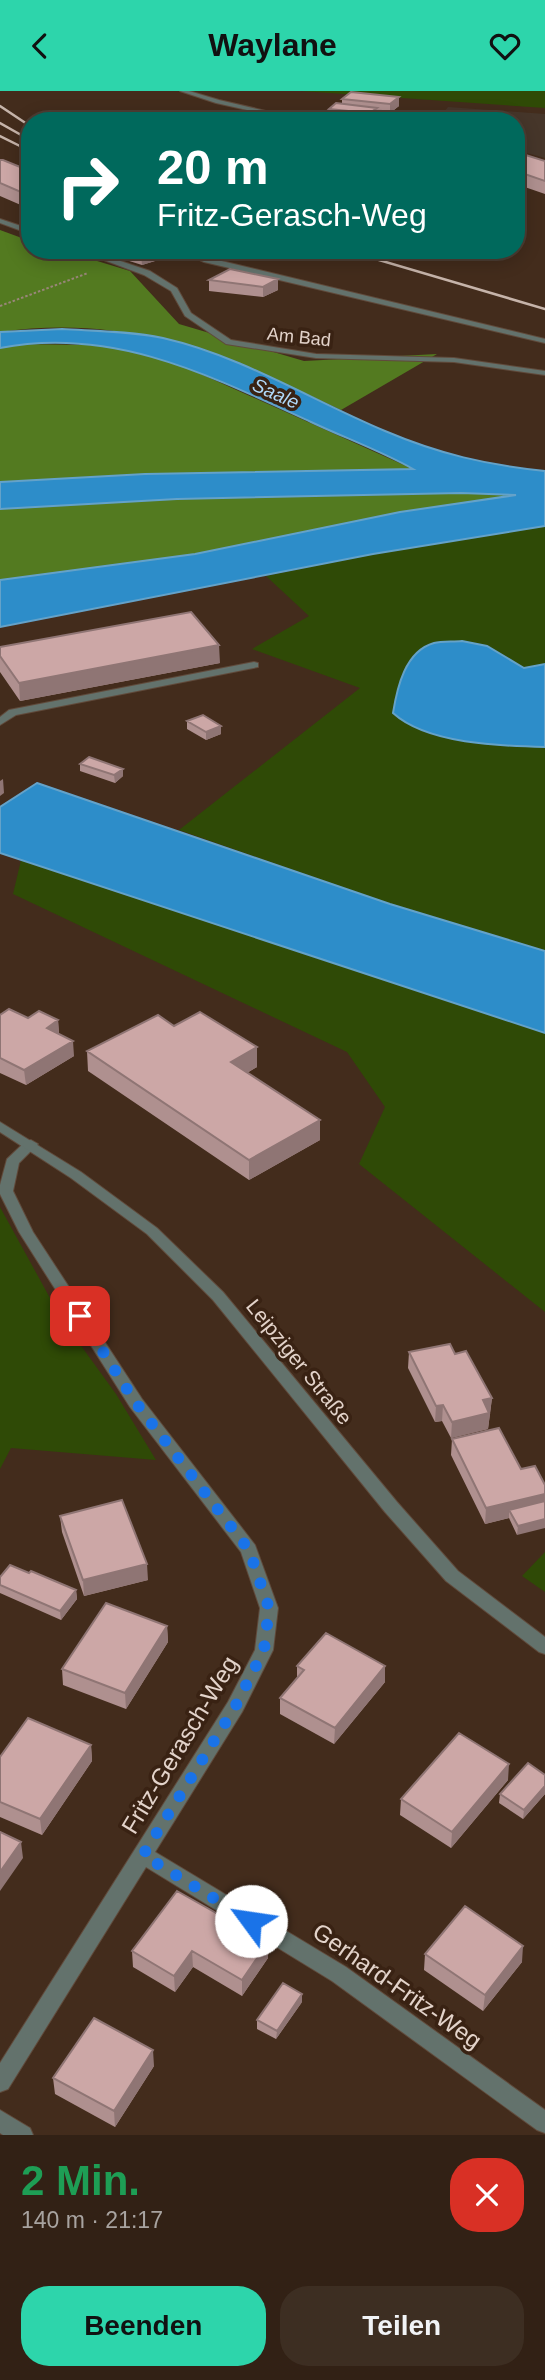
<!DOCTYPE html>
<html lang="de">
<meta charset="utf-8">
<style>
body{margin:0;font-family:Arial,sans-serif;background:#3d2e22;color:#f1f3f6;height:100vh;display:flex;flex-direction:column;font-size:26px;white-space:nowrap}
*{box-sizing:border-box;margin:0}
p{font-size:23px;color:#a8a3a0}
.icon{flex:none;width:38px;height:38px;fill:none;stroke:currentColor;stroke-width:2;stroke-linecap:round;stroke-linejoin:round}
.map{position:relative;height:2044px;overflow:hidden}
.details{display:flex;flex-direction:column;background:#322115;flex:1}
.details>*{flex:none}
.guide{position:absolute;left:21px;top:21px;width:504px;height:147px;border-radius:28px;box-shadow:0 4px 18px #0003,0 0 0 2px #4d3e34;background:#00695c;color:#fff;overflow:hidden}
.pin{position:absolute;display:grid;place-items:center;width:60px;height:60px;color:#fff;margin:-30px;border-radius:14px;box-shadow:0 4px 10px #0006}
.me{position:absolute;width:77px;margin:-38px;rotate:301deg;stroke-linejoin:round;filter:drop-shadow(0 0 5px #0008)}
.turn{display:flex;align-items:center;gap:24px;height:147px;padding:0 21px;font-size:32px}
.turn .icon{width:91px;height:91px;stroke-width:2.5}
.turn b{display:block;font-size:49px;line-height:60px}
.round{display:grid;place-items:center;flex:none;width:74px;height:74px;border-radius:28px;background:#3d2e22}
.overview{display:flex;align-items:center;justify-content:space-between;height:119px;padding:0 21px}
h1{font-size:42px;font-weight:700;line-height:52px;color:#1e9e55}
.button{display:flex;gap:14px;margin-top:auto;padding:14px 21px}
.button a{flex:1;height:80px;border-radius:28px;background:#2dd5ab;color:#111;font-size:28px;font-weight:700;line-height:80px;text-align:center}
.button a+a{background:#3d2e22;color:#f1f3f6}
header{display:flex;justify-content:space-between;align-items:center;height:91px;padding:0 21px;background:#2dd5ab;color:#111;font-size:32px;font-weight:700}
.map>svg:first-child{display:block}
</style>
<header><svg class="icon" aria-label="back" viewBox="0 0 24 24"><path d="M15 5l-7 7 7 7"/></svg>Waylane<svg class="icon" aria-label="heart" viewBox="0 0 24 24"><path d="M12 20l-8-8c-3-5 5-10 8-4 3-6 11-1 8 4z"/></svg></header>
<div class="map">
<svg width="545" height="2044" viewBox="0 0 545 2044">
<rect width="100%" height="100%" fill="#432c1c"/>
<!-- industrial -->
<path fill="#46362a" d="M 448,16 L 545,23 L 545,67 L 516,59 L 516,30 L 438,28 Z"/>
<!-- green -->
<path fill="#2f4a06" d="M 301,0 L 545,0 L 545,17 Z
M 545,435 L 545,860 L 390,813 L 179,739 L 360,597 L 252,558 L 309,525 L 266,485 L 373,463 Z
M 21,769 L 545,942 L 545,1221 L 359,1073 L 385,1016 L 347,961 L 13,803 Z
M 0,1116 L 61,1227 L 116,1303 L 156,1369 L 11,1357 L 0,1378 Z
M 545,1461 L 545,1501 L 522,1485 Z"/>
<!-- forest -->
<path fill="#537a20" d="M 0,139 L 30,150 L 30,159 L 61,159 L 130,180 L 179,233 L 304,270 L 437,263 L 341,319 C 228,265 129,222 0,241 Z
M 20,253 L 90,254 L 127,258 L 183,275 L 415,379 L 145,383 L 0,391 L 0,257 Z
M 461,402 L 521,403 L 400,421 L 195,463 L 0,489 L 0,418 L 177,408 Z"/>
<!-- water -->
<path fill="#2d8dc9" stroke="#64a2c9" stroke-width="2" d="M 62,238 C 95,240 130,240 163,247 C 242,265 311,309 385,340 C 439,363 487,374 545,380 L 545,435 L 373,463 L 0,536 L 0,489 L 195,463 L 400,421 L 516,404 L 461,402 L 177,408 L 0,418 L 0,391 L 145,383 L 413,378 C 381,360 345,347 311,331 C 211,285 113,235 0,257 L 0,241 Z
M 462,550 L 487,555 L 524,577 L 545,573 L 545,656 C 500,655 427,653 393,622 C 397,597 405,560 434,552 C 442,550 453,551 462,550 Z
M 37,692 L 390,813 L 545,860 L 545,942 L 0,762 L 0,716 Z"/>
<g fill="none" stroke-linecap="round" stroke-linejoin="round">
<!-- service casing -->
<g stroke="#604a3b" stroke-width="2">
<path id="service" d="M 0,128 L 30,138 L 30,143 L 0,132 Z
M 77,159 L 88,159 L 150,180 L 177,197 L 191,222 L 231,249 L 316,263 L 454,267 L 545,280 L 545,284 L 454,271 L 316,267 L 226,253 L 185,225 L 171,200 L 144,184 Z
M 179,159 L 189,159 L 209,167 L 545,248 L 545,252 L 204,171 Z
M 254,571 L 258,572 L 258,576 L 16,624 L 0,634 L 0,626 L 9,619 Z"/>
</g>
<!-- minor casing -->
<g stroke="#604a3b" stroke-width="2">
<path id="minor" d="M 180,0 L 189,0 L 219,9 L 309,30 L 296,30 L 216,12 Z
M 31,1049 L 38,1053 L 19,1072 L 13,1100 L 33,1141 L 142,1308 L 255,1454 L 278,1517 L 273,1559 L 242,1621 L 155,1761 L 346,1876 L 545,2019 L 545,2042 L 537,2039 L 332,1890 L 146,1776 L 8,1998 L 0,2001 L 0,1972 L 228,1611 L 255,1559 L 260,1517 L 241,1461 L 130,1316 L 19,1141 L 0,1103 L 0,1094 L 7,1068 L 26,1050 Z
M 0,2019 L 30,2037 L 33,2044 L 3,2044 L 0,2042 Z"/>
</g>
<!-- tertiary casing -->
<g stroke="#604a3b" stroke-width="2">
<path id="tertiary" d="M 0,1031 L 81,1081 L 157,1137 L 223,1201 L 397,1411 L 458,1480 L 545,1546 L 545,1563 L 539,1561 L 446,1490 L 385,1421 L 213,1209 L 147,1143 L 71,1087 L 0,1041 Z"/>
</g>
<!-- path -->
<path stroke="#998679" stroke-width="2" stroke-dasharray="2.5 2" stroke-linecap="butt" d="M 0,215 L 88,182"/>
<!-- service -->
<use href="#service" fill="#63726c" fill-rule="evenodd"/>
<!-- minor -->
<use href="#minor" fill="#63726c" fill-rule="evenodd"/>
<!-- tertiary -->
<use href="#tertiary" fill="#63726c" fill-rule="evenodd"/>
<!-- rail -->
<path stroke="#c6b4aa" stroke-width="2.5" d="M 0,15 L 30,35
M 0,32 L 30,49
M 0,45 L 30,60
M 345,159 L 545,218"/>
</g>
<!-- wall -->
<path fill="#af908f" d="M 351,1 L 399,15 L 390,22 L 382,21 L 382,29 L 381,30 L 357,30 L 329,27 L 329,18 L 342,13 L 342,8 Z
M 516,61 L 545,70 L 545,103 L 516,93 Z
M 0,69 L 30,80 L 30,118 L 0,105 Z
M 94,159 L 154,159 L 155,160 L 155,170 L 142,174 Z
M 278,188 L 278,199 L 263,206 L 209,200 L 209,189 Z
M 0,556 L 220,572 L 20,610 L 0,581 Z
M 187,630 L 221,643 L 206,649 L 187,638 Z
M 80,673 L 123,678 L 123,685 L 115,692 L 80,680 Z
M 0,924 L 28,927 L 58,929 L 59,943 L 74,965 L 26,994 L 0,982 Z
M 174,935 L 257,976 L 247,982 L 320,1029 L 320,1049 L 249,1089 L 88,980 L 87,960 Z
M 409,1261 L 455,1263 L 492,1307 L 488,1338 L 451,1347 L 442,1330 L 435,1331 L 408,1277 Z
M 452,1348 L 521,1378 L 545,1394 L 517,1444 L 509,1427 L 485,1433 L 451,1364 Z
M 60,1425 L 148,1489 L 84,1505 L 62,1441 Z
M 0,1486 L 76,1499 L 77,1508 L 61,1529 L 0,1502 Z
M 167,1535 L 168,1551 L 126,1618 L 63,1594 L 62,1578 Z
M 297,1575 L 385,1575 L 385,1591 L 334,1653 L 280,1623 L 280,1607 L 297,1587 Z
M 91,1654 L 92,1670 L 42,1744 L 0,1726 L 0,1666 Z
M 545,1684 L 545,1703 L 523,1728 L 499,1712 L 500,1703 Z
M 508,1689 L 451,1757 L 400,1724 L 401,1708 Z
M 268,1851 L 268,1867 L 242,1905 L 193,1876 L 175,1901 L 133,1876 L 132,1860 Z
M 425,1863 L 522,1871 L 483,1920 L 424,1879 Z
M 302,1911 L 276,1948 L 257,1938 L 257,1929 Z
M 154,1975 L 115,2036 L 55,2003 L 53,1987 Z"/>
<!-- shaded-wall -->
<path fill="#8f7574" d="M 399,6 L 399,15 L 390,22 L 390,13 Z
M 382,20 L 382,29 L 378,30 L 378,23 Z
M 155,160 L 155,170 L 142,174 L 141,164 Z
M 278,188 L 278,199 L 263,206 L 263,196 Z
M 219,554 L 220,572 L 20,610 L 19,592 Z
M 221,635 L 221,643 L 206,649 L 206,641 Z
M 123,678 L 123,685 L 115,692 L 114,684 Z
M 3,688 L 4,702 L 0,705 L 0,690 Z
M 58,929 L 59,944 L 47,937 Z
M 73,950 L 74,965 L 26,994 L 24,979 Z
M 257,956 L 257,976 L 231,991 L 231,971 Z
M 320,1029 L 320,1049 L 249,1089 L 249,1069 Z
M 492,1307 L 488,1338 L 451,1347 L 452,1331 L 483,1309 Z
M 443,1314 L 442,1330 L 435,1331 L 436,1315 Z
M 545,1403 L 545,1418 L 509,1419 L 509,1427 L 485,1433 L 486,1417 Z
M 545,1428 L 545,1437 L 517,1444 L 518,1435 Z
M 147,1473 L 148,1489 L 84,1505 L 83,1489 Z
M 76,1499 L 77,1508 L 61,1529 L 60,1520 Z
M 167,1535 L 168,1551 L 126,1618 L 125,1602 Z
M 385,1575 L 385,1591 L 334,1653 L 335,1637 Z
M 91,1654 L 92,1670 L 42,1744 L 40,1728 Z
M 509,1673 L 508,1689 L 451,1757 L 452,1741 Z
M 545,1695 L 545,1703 L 523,1728 L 524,1719 Z
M 21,1751 L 23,1767 L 0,1800 L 0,1781 Z
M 268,1851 L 268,1867 L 242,1905 L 242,1889 Z
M 523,1855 L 522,1871 L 483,1920 L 485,1904 Z
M 192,1860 L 193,1876 L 175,1901 L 174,1885 Z
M 302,1903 L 302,1911 L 276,1948 L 277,1940 Z
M 153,1959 L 154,1975 L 115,2036 L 114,2020 Z"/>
<!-- building -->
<path fill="#cca7a6" stroke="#8f7574" stroke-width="2" d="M 351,1 L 399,6 L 390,13 L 342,8 Z
M 336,12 L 377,17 L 374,19 L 382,20 L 378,23 L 329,18 Z
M 516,61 L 545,70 L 545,90 L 516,80 Z
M 0,69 L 3,69 L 30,80 L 30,105 L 0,92 Z
M 126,159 L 154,159 L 155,160 L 141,164 Z
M 230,178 L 278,188 L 263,196 L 209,189 Z
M 191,521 L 219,554 L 19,592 L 0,565 L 0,556 Z
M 203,624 L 221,635 L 206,641 L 187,630 Z
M 89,666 L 123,678 L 114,684 L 80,673 Z
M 9,918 L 28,927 L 39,920 L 58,929 L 47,937 L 73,950 L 24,979 L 0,967 L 0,924 Z
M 200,921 L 257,956 L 231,971 L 320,1029 L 249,1069 L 87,960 L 158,924 L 174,935 Z
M 450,1253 L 455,1263 L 466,1260 L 492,1307 L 483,1309 L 489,1322 L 452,1331 L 443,1314 L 436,1315 L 409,1261 Z
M 499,1337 L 521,1378 L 535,1375 L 545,1394 L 545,1403 L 486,1417 L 452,1348 Z
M 122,1409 L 147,1473 L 83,1489 L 60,1425 Z
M 545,1410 L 545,1428 L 518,1435 L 509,1419 Z
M 10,1474 L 29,1482 L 31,1480 L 76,1499 L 60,1520 L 0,1494 L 0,1486 Z
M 106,1512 L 167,1535 L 125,1602 L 62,1578 Z
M 326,1542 L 385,1575 L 335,1637 L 280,1607 L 304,1579 L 297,1575 Z
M 28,1627 L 91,1654 L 40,1728 L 0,1711 L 0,1666 Z
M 459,1642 L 509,1673 L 452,1741 L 401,1708 Z
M 528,1672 L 545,1684 L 545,1695 L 524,1719 L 500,1703 Z
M 0,1741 L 21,1751 L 0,1781 Z
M 177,1800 L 268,1851 L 242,1889 L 192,1860 L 174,1885 L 132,1860 Z
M 465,1815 L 523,1855 L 485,1904 L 425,1863 Z
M 283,1892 L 302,1903 L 277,1940 L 257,1929 Z
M 94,1927 L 153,1959 L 114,2020 L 53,1987 Z"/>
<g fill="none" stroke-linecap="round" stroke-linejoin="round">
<!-- route -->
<path stroke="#1a73e8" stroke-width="12" stroke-dasharray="0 21.6" d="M 80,1225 L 136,1312 L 249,1459 L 269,1517 L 264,1559 L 235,1616 L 143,1764 L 251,1830"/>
</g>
<g text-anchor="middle" stroke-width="7" stroke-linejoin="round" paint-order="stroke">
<!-- far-street labels -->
<g font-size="18" fill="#e3d3ca" stroke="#392213">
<text transform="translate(299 246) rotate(6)" y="6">Am Bad</text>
</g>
<!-- far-water labels -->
<g font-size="19" font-style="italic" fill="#b0d9f9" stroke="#392213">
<text transform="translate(276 302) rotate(24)" y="7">Saale</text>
</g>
<!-- street labels -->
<g font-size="21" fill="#e3d3ca" stroke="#392213">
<text transform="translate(299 1271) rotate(51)" y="7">Leipziger Straße</text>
</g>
<!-- near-street labels -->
<g font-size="24" fill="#e3d3ca" stroke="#392213">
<text transform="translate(180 1654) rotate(-59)" y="8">Fritz-Gerasch-Weg</text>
<text transform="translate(397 1895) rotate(35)" y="8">Gerhard-Fritz-Weg</text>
</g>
</g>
</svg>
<div class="pin" style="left:80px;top:1225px;background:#d93025"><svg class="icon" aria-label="arrive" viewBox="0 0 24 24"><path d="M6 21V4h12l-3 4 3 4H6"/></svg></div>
<svg class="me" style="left:251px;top:1830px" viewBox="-20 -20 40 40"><circle r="19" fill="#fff"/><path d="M0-13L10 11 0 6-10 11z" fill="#1a73e8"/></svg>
<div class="guide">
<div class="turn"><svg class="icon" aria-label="right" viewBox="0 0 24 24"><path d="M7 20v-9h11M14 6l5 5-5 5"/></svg><div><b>20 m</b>Fritz-Gerasch-Weg</div></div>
</div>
</div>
<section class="details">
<div class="overview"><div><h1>2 Min.</h1><p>140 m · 21:17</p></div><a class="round" style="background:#d93025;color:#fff"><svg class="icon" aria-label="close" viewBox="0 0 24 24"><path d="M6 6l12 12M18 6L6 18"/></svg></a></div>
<div class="button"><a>Beenden</a><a>Teilen</a></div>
</section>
